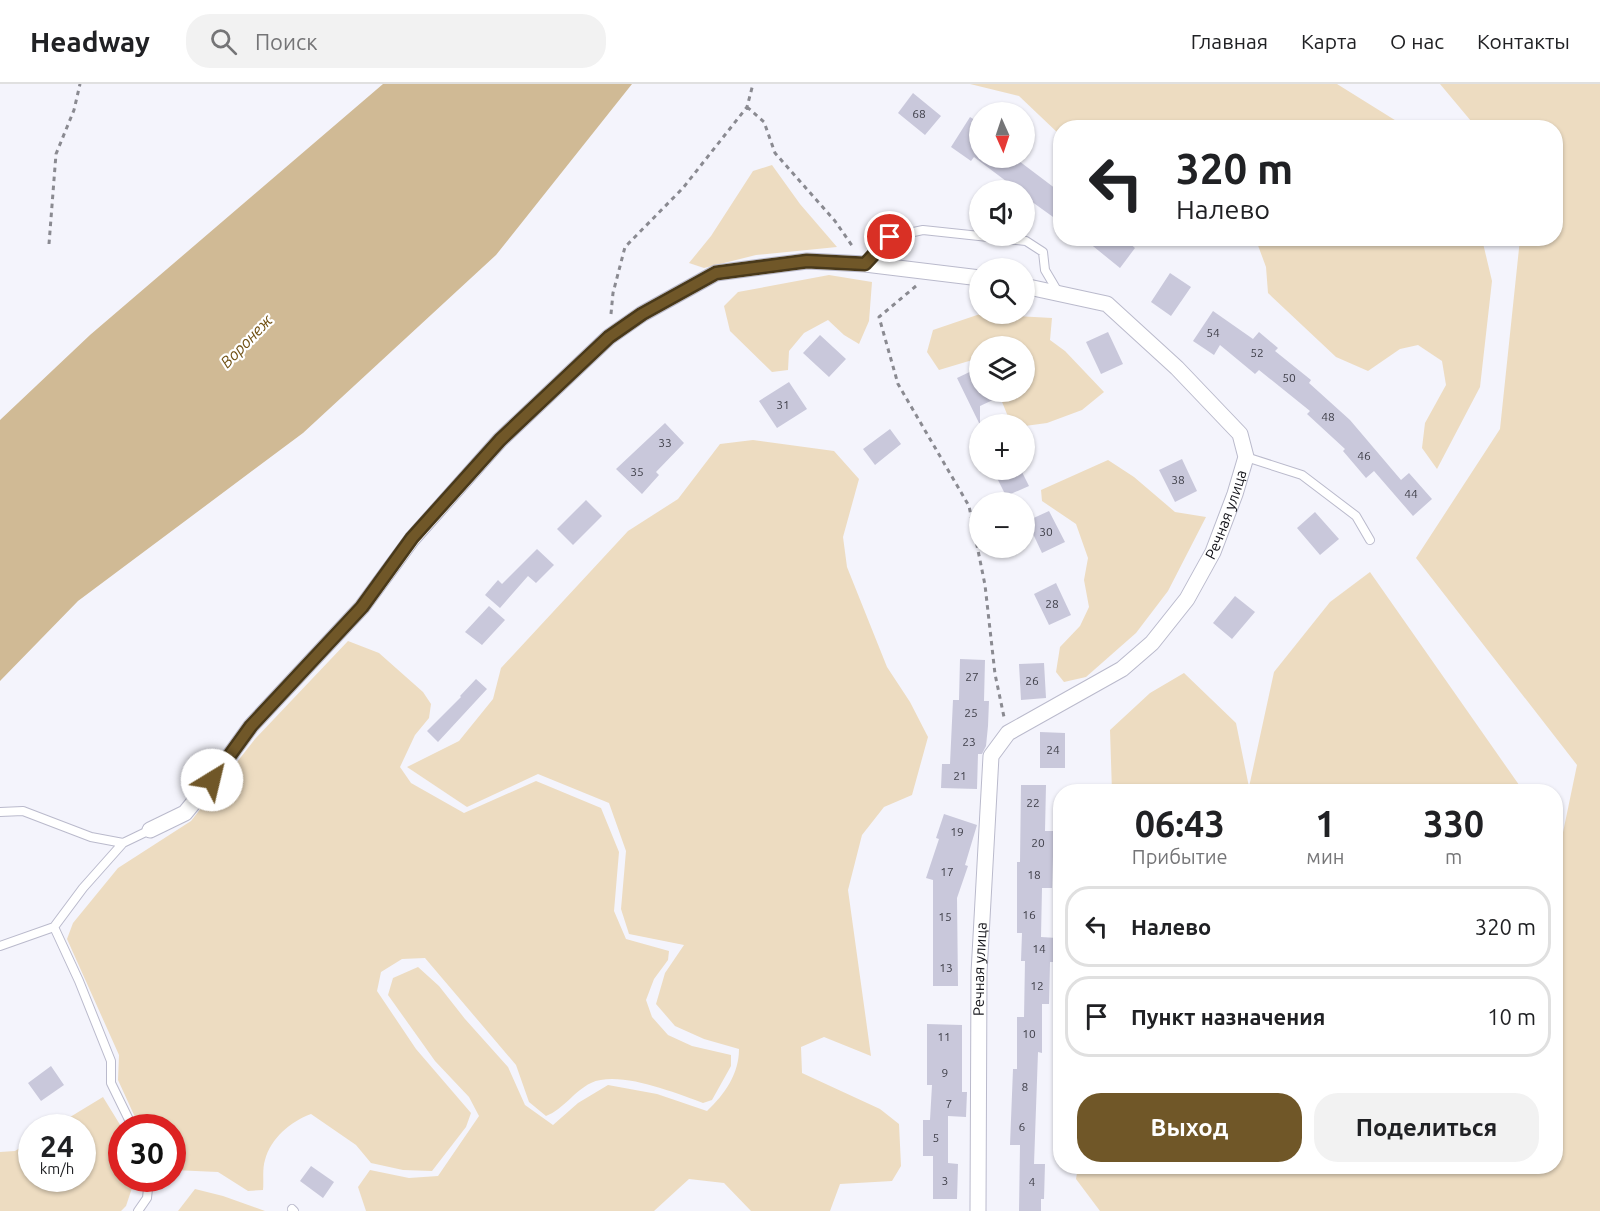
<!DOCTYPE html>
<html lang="ru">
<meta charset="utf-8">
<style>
body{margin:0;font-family:Ubuntu,sans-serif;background:#f2f2f2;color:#202124;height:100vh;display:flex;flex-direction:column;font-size:22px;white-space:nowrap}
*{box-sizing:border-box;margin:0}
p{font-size:20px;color:#757577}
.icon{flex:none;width:33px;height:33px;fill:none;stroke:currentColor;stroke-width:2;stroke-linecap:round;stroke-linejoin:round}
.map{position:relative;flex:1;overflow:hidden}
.details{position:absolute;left:1053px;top:700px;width:510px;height:390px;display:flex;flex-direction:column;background:#fff;border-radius:24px;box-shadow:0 2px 4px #0004}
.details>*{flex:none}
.guide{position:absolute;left:1053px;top:36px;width:510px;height:126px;border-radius:24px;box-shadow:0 2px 4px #0004;background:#fff;color:#202124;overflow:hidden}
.needle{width:39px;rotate:177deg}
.fabs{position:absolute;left:969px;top:18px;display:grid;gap:12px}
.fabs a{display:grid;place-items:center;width:66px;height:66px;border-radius:50%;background:#fff;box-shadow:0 2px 4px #0004;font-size:30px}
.speed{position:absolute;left:18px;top:1030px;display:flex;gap:12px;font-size:30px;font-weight:700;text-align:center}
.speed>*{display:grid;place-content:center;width:78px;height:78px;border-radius:50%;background:#fff;box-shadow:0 2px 4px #0004;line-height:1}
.speed small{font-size:15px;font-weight:400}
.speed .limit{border:9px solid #d22;background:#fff;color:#111}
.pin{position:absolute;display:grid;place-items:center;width:51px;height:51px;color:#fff;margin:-26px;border:3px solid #fff;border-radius:50%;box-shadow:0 2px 6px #0007}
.me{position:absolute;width:66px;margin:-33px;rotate:36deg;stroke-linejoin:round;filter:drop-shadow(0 0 4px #0008)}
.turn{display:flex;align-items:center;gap:21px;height:126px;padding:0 24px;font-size:27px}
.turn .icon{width:78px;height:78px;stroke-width:2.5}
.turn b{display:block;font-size:42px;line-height:51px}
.eta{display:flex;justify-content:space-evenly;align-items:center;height:102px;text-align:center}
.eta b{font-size:36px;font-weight:700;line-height:42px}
.button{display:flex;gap:12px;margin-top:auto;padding:12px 24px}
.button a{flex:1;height:69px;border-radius:24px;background:#705728;color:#fff;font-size:24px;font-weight:700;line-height:69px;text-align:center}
.button a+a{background:#f2f2f2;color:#202124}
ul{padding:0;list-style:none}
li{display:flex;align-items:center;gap:18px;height:81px;margin:0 12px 9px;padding:0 12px;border:3px solid #e0e0e0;border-radius:24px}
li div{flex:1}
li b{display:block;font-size:22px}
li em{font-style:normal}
header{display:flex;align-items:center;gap:36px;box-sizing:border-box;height:84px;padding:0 30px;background:#fff;border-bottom:2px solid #e0e0e0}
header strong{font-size:28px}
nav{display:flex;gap:33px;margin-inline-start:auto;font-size:21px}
.search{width:420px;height:54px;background:#f2f2f2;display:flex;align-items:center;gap:15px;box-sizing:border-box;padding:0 21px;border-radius:24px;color:#757577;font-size:22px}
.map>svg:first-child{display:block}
</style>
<header>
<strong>Headway</strong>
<div class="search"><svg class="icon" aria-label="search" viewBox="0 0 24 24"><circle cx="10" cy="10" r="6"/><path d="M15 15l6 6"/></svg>Поиск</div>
<nav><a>Главная</a><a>Карта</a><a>О нас</a><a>Контакты</a></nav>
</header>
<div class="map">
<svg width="1600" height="1127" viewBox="0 0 1600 1127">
<rect width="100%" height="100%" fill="#f4f4fc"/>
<!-- green -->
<path fill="#eddcc1" d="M 970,0 L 1337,0 L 1406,43 L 1060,44 L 1060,51 L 1019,12 Z
M 1440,0 L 1600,0 L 1600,1127 L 1100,1127 L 1076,1095 L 1078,1083 L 1556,1083 L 1556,782 L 1577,681 L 1416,474 L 1500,345 L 1520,155 L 1556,154 L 1556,44 L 1476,43 Z
M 772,81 L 800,120 L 837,163 L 756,171 L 704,184 L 689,179 L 711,152 L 753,87 Z
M 1253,155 L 1482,155 L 1492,197 L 1480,303 L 1437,385 L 1422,364 L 1425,339 L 1446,301 L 1442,277 L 1418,261 L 1400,265 L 1368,287 L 1336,273 L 1268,209 L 1266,183 L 1256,156 Z
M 829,191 L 872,198 L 869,237 L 859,260 L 844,251 L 828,236 L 804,249 L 789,267 L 788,286 L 772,288 L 730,247 L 724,222 L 738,208 Z
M 980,230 L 1052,234 L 1050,256 L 1065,267 L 1104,308 L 1082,326 L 1047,339 L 1025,342 L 1009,335 L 998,308 L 1024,308 L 1024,262 L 980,262 L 979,274 L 939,286 L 927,268 L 933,246 Z
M 753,356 L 834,367 L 859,395 L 843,453 L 847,483 L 887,583 L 910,618 L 928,653 L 912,711 L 884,723 L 862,751 L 848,806 L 871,972 L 824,953 L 801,963 L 802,989 L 880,1025 L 899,1040 L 901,1082 L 892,1097 L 840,1100 L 830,1127 L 751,1127 L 724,1099 L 689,1095 L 654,1127 L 366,1127 L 358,1103 L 370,1086 L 409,1094 L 438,1092 L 479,1032 L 469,1013 L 435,977 L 388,911 L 393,894 L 418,883 L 439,902 L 465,935 L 508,983 L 525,1021 L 553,1041 L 578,1019 L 608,1001 L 657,1010 L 707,1027 C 725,1010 739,990 739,965 L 704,955 L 675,942 L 656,920 L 665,889 L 684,861 L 629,850 L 621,825 L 626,767 L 609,719 L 538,690 L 467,723 L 407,683 L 459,657 L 493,615 L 501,584 L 628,447 L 678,415 L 720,360 Z
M 1108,376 L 1134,393 L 1175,428 L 1206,433 L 1168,507 L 1136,549 L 1086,593 L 1064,598 L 1056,588 L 1060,563 L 1080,542 L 1089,523 L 1084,496 L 1088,474 L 1076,440 L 1042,417 L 1041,406 Z
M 1370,488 L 1524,708 L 1112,708 L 1110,646 L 1150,609 L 1184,589 L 1236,639 L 1249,703 L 1274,588 L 1330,518 Z
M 348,557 L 379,569 L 423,608 L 431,620 L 429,634 L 415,651 L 400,683 L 411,699 L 464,729 L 536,697 L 601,724 L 619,768 L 614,827 L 626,855 L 669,867 L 668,876 L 654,895 L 646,916 L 652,933 L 668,951 L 692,962 L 731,971 L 731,982 L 712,1016 L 703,1019 C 675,1009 619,986 591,999 C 574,1007 564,1025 546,1032 L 529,1018 L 516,981 L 425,874 L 402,875 L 381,888 L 377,907 L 416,965 L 471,1029 L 466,1043 L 432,1087 L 403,1086 L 371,1079 L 356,1061 L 311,1030 C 290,1038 271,1054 265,1076 C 262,1085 264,1097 263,1106 L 248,1107 L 218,1088 L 173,1086 L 172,1044 L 140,1044 L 118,996 L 119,971 L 67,855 L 73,839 L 118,784 L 191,737 L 255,655 Z
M 103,1013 L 122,1044 L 122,1095 L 135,1095 L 126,1122 L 121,1127 L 0,1127 L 0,1068 L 15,1067 L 31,1057 L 32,1095 L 82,1095 L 82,1044 L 52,1044 Z
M 195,1105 L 223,1112 L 265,1127 L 178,1127 Z"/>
<!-- water -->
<path fill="#d0ba95" d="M 383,0 L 632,0 L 496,171 L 303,349 L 78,517 L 0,597 L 0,336 L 90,251 Z"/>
<!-- building -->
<path fill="#c9c8db" d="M 913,9 L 941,32 L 925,51 L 898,29 Z
M 970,33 L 980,39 L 980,74 L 1015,74 L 1060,108 L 1060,138 L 1024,112 L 1024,106 L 1018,106 L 974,73 L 971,77 L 951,63 Z
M 1083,154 L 1123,154 L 1135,164 L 1120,184 Z
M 1170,189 L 1191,203 L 1171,232 L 1151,218 Z
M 1213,227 L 1253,255 L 1259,248 L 1278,264 L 1275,267 L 1311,296 L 1309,299 L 1350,336 L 1401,396 L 1409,389 L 1432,415 L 1413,432 L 1374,387 L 1366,394 L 1343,367 L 1345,365 L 1307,330 L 1310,327 L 1259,286 L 1255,290 L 1220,261 L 1214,271 L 1193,257 Z
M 1108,248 L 1123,280 L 1101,290 L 1086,258 Z
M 820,251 L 846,275 L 829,293 L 803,269 Z
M 980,283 L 980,308 L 1010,308 L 980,322 L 980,341 L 957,294 Z
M 789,298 L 807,325 L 777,344 L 759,317 Z
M 665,339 L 684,359 L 656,388 L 659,391 L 642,410 L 616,385 Z
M 890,345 L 901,360 L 875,381 L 863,365 Z
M 1182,375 L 1197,407 L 1175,418 L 1159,386 Z
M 993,386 L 1021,386 L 1029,402 L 1006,412 Z
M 586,416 L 602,432 L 573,461 L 557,445 Z
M 1049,427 L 1065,458 L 1042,469 L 1027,437 Z
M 1315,428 L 1339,455 L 1320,471 L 1297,444 Z
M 537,465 L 554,481 L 536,499 L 528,492 L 500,524 L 485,511 L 498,496 L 502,500 Z
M 1056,499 L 1071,531 L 1049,541 L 1034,510 Z
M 1235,512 L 1255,528 L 1232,555 L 1213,539 Z
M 489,522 L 505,536 L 482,561 L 465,548 Z
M 960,575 L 985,576 L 984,617 L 989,617 L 988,642 L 986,662 L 982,670 L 978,670 L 977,705 L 941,704 L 942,680 L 950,680 L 953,616 L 959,616 Z
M 1044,579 L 1046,614 L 1021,616 L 1019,580 Z
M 476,595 L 487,605 L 438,658 L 427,647 L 461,613 L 460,612 Z
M 1040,648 L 1065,649 L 1065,684 L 1040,684 Z
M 1021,701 L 1046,701 L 1045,747 L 1057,747 L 1056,772 L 1053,772 L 1052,804 L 1042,804 L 1041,853 L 1057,854 L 1056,878 L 1050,878 L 1049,920 L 1042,920 L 1042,969 L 1038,968 L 1034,1080 L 1045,1080 L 1044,1115 L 1041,1115 L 1041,1127 L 1019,1127 L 1020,1061 L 1010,1061 L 1013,985 L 1017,985 L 1017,933 L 1024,933 L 1025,877 L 1021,877 L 1022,849 L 1017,849 L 1017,778 L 1020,778 Z
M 944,730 L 977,741 L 965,781 L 968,782 L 957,814 L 958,902 L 933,902 L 933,796 L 926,794 L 939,755 L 936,754 Z
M 927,940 L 962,941 L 962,1008 L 967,1008 L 966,1033 L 948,1032 L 948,1079 L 958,1080 L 957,1115 L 933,1115 L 933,1072 L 923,1072 L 923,1036 L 930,1036 L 932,1001 L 927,1001 Z
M 51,982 L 64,1001 L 41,1017 L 28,999 Z
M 311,1082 L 334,1098 L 323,1114 L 300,1097 Z"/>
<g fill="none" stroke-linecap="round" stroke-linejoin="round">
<!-- service casing -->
<g stroke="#babacc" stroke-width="10">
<path id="service" d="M 866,179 L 890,153 L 923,146 L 1026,157 L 1043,168 L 1045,186 L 1058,208
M 1246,373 L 1302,391 L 1356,432 L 1370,456
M 0,728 L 23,727 L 91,753 L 123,759 L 150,746
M 54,843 L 79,897 L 111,977 L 111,999 L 133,1044
M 0,862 L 54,843 L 83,804 L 123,759
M 292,1125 L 294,1127
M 138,1127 L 147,1114 L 149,1095"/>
</g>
<!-- minor casing -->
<g stroke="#babacc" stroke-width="17">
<g id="minor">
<path d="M 150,746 L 185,729 L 212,696 L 251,642 L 362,523 L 412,455 L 500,356 L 609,253 L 642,230 L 716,189 L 807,177 L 865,180 L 980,194"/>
<path id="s1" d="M 978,1127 L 979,889 L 991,672 L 1008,649 L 1122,585 L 1152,559 L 1187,515 L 1213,468 L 1235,410 L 1246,373 L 1240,350 L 1177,284 L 1107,220 L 1024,202"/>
</g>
</g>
<!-- path -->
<path stroke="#8a8a91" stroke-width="3" stroke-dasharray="4.5 4.5" stroke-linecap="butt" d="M 747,23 L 764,38 L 775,69 L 835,137 L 853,163
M 49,160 L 56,70 L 74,26 L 80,0
M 916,202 L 879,233 L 898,300 L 969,422 L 985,501 L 995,590 L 1004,633
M 611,230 L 613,209 L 625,163 L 683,104 L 747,23 L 753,0"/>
<!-- service -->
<use href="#service" stroke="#fff" stroke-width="8"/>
<!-- minor -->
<use href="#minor" stroke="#fff" stroke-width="15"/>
</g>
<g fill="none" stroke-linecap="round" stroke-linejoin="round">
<!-- route casing -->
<g stroke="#49391a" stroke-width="15">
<path id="route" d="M 212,696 L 251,642 L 362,523 L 412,454 L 500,356 L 609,253 L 642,230 L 716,189 L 807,177 L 865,180 L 890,153"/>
</g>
<!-- route -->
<use href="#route" stroke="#705728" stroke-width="10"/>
</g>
<g text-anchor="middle" stroke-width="4.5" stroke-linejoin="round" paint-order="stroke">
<!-- number labels -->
<g font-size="12" fill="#40404a">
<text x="919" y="34">68</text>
<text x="1213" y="253">54</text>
<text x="1257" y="273">52</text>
<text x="1289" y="298">50</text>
<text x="783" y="325">31</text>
<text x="1328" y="337">48</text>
<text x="665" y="363">33</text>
<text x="1364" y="376">46</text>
<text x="637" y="392">35</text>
<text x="1178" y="400">38</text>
<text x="1411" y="414">44</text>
<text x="1046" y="452">30</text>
<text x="1052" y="524">28</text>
<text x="972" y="597">27</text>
<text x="1032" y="601">26</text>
<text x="971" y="633">25</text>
<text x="969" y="662">23</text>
<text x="1053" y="670">24</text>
<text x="960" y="696">21</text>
<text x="1033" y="723">22</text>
<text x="957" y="752">19</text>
<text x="1038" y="763">20</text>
<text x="947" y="792">17</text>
<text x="1034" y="795">18</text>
<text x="1029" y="835">16</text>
<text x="945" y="837">15</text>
<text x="1039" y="869">14</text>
<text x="946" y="888">13</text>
<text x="1037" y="906">12</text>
<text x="1029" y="954">10</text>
<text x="944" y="957">11</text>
<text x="945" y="993">9</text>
<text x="1025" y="1007">8</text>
<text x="949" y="1024">7</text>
<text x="1022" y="1047">6</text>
<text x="936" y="1058">5</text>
<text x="945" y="1101">3</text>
<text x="1032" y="1102">4</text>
</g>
<!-- street labels -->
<g font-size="15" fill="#131319" stroke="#fff">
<text dy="5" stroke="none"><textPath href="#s1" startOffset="804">Речная улица</textPath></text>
<text dy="5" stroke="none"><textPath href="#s1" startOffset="242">Речная улица</textPath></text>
</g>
<!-- water labels -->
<g font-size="16" font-style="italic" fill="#705114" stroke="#fff">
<text transform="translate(246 257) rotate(-46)" y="6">Воронеж</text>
</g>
</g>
</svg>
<div class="fabs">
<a><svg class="needle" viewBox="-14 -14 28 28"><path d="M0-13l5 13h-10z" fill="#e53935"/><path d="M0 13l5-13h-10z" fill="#757577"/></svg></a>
<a><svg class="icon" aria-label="sound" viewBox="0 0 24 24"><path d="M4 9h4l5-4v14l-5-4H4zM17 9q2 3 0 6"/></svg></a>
<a><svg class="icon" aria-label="search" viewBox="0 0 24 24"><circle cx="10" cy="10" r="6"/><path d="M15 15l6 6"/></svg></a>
<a><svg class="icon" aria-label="layers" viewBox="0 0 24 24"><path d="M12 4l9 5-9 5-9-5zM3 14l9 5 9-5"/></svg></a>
<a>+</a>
<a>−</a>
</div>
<div class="speed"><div>24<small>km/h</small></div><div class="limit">30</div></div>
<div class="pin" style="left:890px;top:153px;background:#d93025"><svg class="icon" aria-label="arrive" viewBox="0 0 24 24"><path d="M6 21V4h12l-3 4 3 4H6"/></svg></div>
<svg class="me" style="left:212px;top:696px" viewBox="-20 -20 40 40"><circle r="19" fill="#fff"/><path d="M0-13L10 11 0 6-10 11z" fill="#705728"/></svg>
<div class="guide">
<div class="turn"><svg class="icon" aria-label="left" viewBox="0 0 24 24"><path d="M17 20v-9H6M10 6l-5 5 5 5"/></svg><div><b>320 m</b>Налево</div></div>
</div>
<section class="details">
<div class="eta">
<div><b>06:43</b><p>Прибытие</p></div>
<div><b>1</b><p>мин</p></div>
<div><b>330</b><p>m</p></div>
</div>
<ul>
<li><svg class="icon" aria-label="left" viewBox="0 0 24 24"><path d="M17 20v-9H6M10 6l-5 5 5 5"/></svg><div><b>Налево</b></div><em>320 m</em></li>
<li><svg class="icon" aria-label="arrive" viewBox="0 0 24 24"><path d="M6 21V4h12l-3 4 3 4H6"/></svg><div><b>Пункт назначения</b></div><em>10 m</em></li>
</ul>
<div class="button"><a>Выход</a><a>Поделиться</a></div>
</section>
</div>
